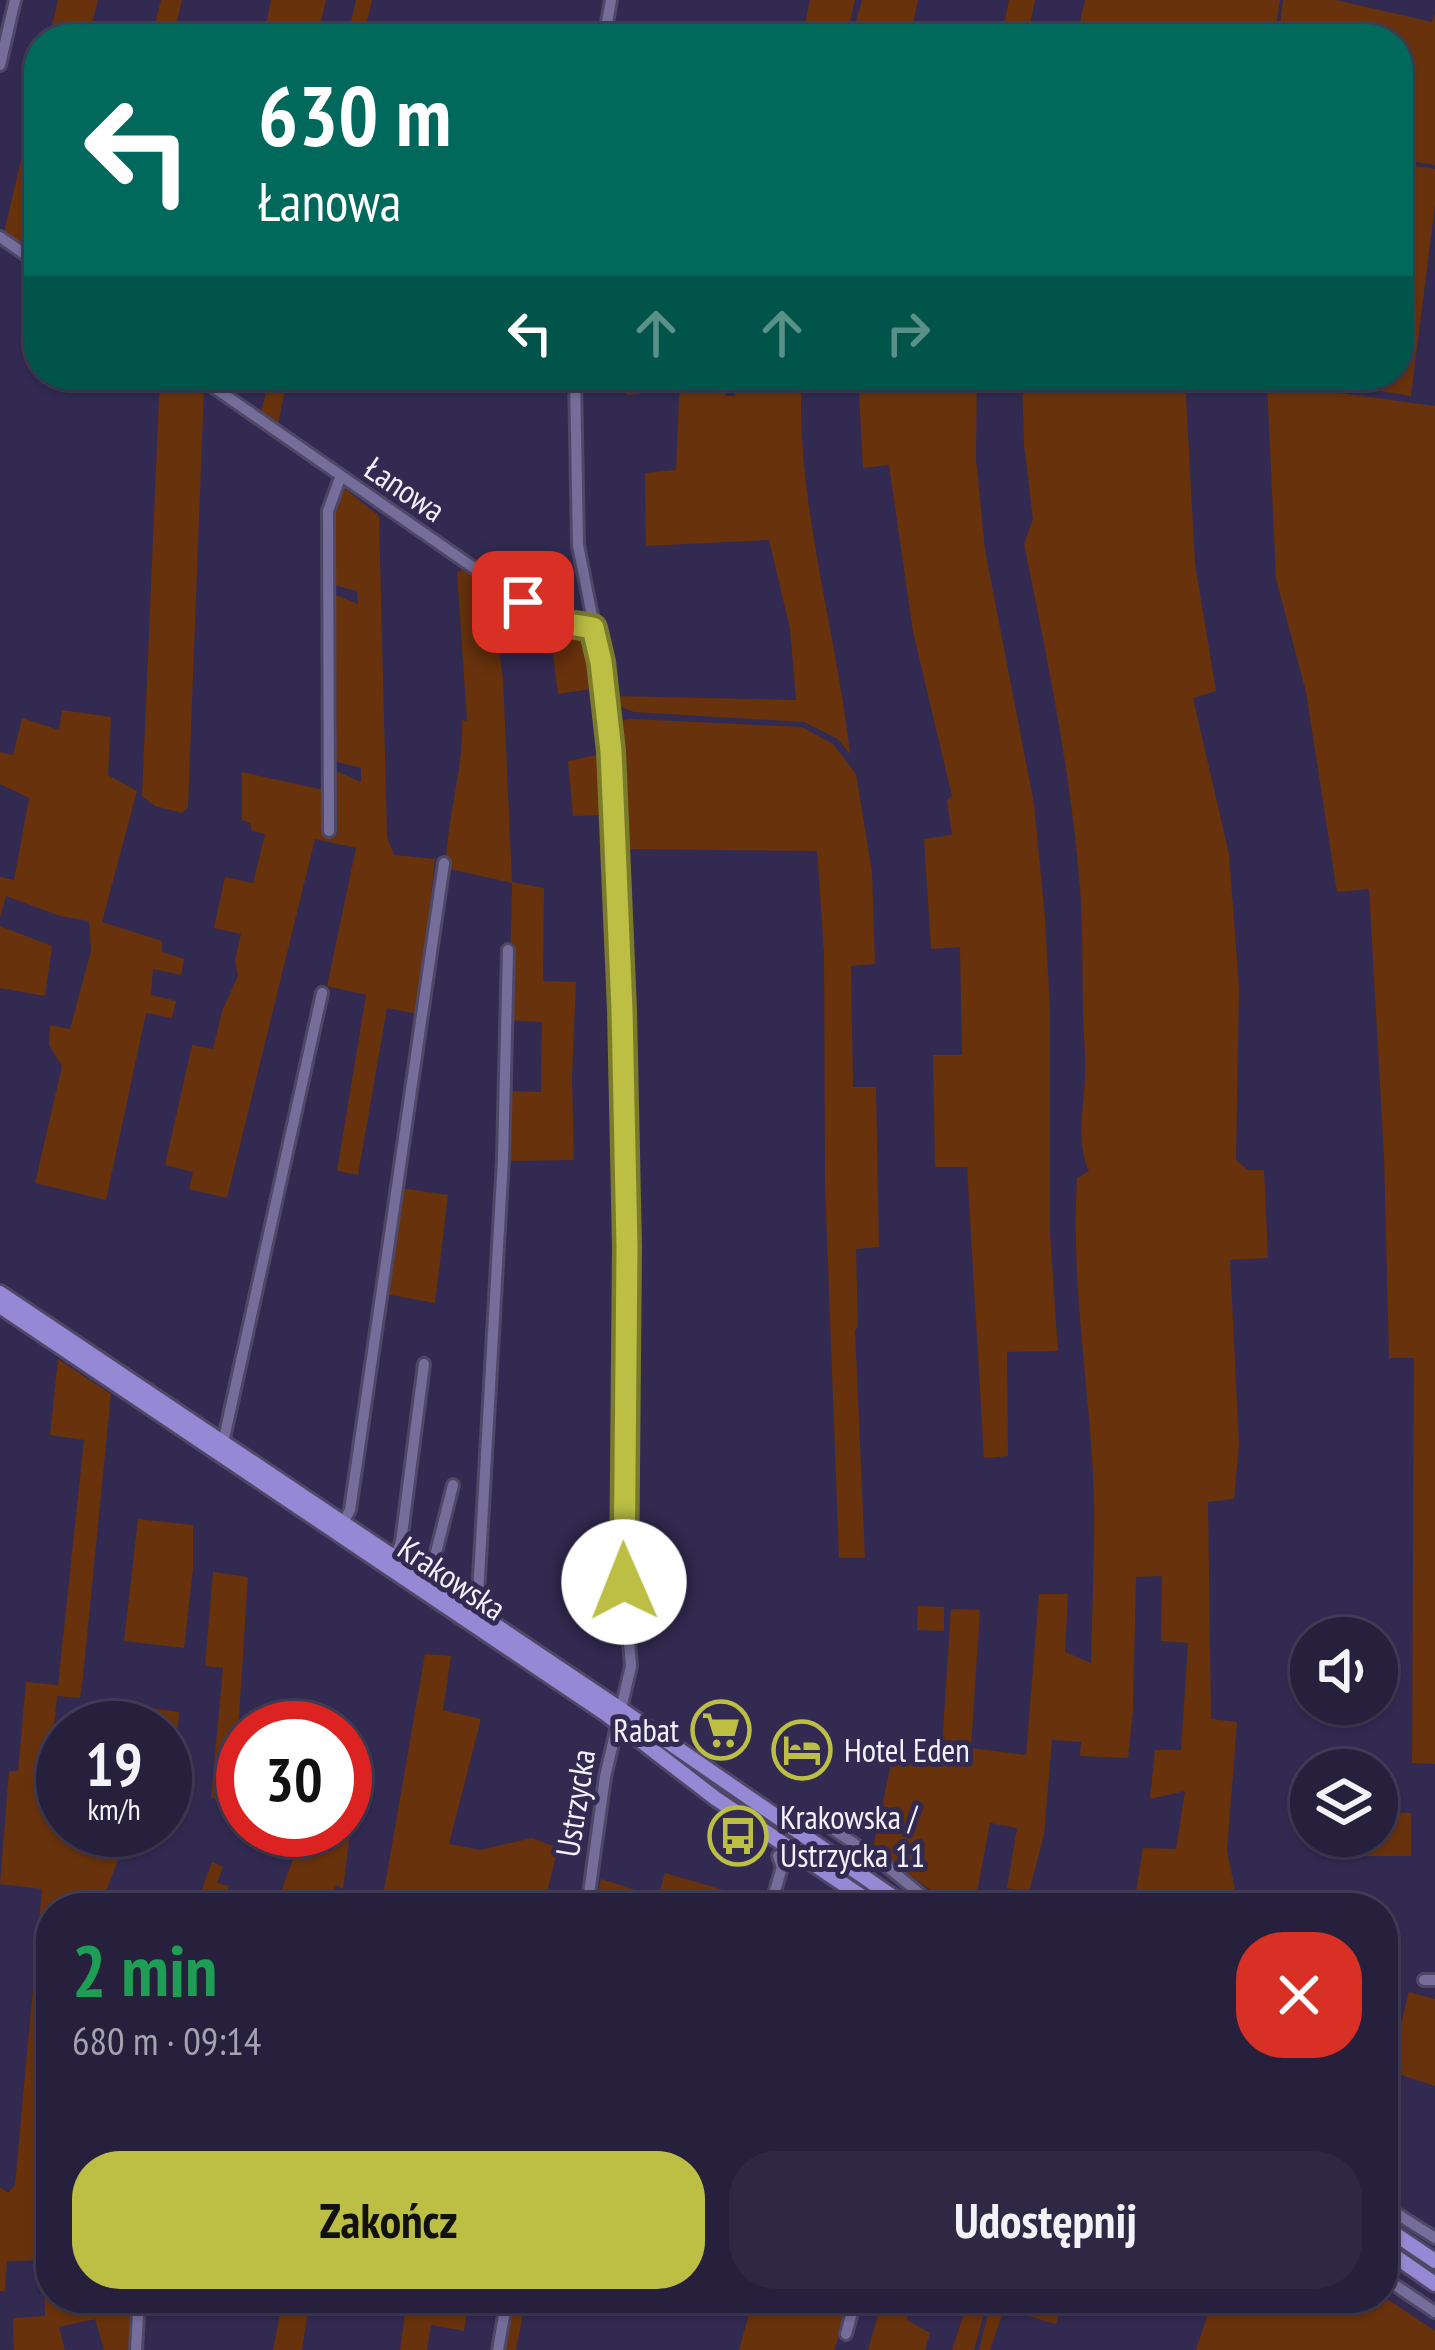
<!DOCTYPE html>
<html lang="pl">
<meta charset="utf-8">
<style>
body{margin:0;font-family:"PT Sans Narrow",sans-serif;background:#2e2844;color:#f1f3f6;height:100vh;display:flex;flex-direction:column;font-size:45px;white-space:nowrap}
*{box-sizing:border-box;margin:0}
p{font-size:39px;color:#a4a3b0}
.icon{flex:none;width:66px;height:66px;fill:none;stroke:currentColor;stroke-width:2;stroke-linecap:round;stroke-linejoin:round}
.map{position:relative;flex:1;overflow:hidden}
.side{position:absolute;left:36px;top:1893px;width:1362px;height:420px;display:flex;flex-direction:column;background:#26203d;border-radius:48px;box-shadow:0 3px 9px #0004,0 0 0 3px #423e57}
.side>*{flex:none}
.guide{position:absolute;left:24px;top:24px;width:1389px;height:366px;border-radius:48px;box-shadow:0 3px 9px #0004,0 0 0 3px #423e57;background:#00695c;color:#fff;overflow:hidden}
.controls{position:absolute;left:1290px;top:1617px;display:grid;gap:24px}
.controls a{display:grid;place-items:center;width:108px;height:108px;border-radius:50%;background:#26203d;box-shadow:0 3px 9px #0004,0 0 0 3px #423e57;font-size:60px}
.speed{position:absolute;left:36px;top:1701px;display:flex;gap:24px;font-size:60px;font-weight:700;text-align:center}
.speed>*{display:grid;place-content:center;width:156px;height:156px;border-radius:50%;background:#26203d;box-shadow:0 3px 9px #0004,0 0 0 3px #423e57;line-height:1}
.speed small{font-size:30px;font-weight:400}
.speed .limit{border:18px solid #d22;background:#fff;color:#111}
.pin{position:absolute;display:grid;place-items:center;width:102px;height:102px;color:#fff;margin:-51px;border-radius:24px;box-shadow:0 6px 18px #0006}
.me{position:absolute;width:132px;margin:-66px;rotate:359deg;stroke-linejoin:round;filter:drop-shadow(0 0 9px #0008)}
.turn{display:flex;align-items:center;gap:42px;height:252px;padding:0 36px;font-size:54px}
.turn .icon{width:156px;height:156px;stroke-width:2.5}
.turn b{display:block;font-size:84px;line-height:102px}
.lanes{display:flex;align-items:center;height:114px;padding:0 36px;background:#0003;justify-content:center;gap:60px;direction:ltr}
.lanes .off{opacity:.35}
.round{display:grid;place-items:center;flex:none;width:126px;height:126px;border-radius:48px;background:#2e2844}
.head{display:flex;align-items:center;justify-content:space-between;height:204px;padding:0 36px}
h1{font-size:72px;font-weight:700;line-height:90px;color:#1e9e55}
.primary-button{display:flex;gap:24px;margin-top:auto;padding:24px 36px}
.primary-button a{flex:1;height:138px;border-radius:48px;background:#bcbf44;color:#111;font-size:48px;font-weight:700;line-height:138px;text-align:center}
.primary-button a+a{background:#2e2844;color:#f1f3f6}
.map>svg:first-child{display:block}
</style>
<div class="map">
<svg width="1435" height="2350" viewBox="0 0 1435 2350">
<rect width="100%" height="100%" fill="#322a51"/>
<!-- green -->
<path fill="#68320c" d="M 58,0 L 98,0 L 88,39 L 49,39 Z
M 161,0 L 182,0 L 173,39 L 151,39 Z
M 271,0 L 326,0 L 317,39 L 263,39 Z
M 356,0 L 372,0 L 363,39 L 347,39 Z
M 810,0 L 855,0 L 846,39 L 802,39 Z
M 862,0 L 918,0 L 910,39 L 851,39 Z
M 1009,0 L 1035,0 L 1027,39 L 1001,39 Z
M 1085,0 L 1280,0 L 1274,39 L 1076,39 Z
M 1283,0 L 1336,0 L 1432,22 L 1435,14 L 1435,165 L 1398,159 L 1398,39 L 1278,39 Z
M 39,82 L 39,252 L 38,256 L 4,233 Z
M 1398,163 L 1435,169 L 1435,205 L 1411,396 L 1280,375 L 1398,375 Z
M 160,375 L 187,375 L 204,387 L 188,807 L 182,813 L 155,806 L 142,796 Z
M 270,375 L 288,375 L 278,424 L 261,413 Z
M 615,375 L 652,375 L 651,387 L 645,393 L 628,395 L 616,389 Z
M 680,375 L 726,375 L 725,396 L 735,396 L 737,375 L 802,375 C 794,494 837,633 850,754 L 838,739 L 804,722 L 634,712 L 612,703 L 611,696 L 796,700 L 790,629 L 769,540 L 646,546 L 645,473 L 676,470 Z
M 858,375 L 977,375 L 976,459 L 985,550 L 1034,804 L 1045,918 L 1050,1010 L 1050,1234 L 1058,1351 L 1007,1352 L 1008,1456 L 984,1458 L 967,1167 L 935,1167 L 933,1055 L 962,1055 L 960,947 L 931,949 L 924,839 L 952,835 L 947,800 L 952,796 L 913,632 L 889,465 L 863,468 Z
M 1022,375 L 1189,375 L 1186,397 L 1195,564 L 1216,691 L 1193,698 L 1229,854 L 1239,987 L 1236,1160 L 1248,1170 L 1264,1170 L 1268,1258 L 1230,1260 L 1239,1445 L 1234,1499 L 1208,1502 L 1211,1719 L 1237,1722 L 1227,1851 L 1238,1904 L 1250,1908 L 1160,1908 L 1160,1904 L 1135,1898 L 1143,1848 L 1176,1849 L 1185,1791 L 1150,1799 L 1155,1750 L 1181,1750 L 1188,1643 L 1161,1641 L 1162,1576 L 1136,1577 L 1133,1710 L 1128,1758 L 1080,1756 L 1081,1742 L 1052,1740 L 1044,1835 L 1029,1892 L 1007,1888 L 1017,1828 L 990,1823 L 974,1908 L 955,1908 L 873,1848 L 893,1755 L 941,1760 L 951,1609 L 980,1610 L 971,1748 L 1026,1755 L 1039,1594 L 1068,1594 L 1065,1652 L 1091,1663 C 1092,1595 1097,1525 1092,1458 C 1086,1365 1071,1272 1077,1178 L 1089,1171 C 1073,1138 1088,1091 1085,1054 C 1081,998 1084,944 1080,888 C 1071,772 1047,658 1024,544 L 1033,519 L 1024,444 Z
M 1267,383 L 1435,406 L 1435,1764 L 1412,1763 L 1414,1358 L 1389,1358 L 1384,1155 L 1369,889 L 1337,892 L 1306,692 L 1276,579 Z
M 343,487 L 379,516 L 387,837 L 394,855 L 435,859 L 418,1014 L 387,1008 L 358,1175 L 337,1171 L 366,995 L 327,986 L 356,848 L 315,839 L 227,1198 L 189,1189 L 193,1172 L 165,1165 L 192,1045 L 213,1049 L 222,1011 L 238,976 L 235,960 L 241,934 L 214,928 L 225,877 L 253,883 L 265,834 L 252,831 L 250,823 L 242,820 L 242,772 L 324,790 L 325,824 L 320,831 L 337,835 L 334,770 L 361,782 L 361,768 L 334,761 L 333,594 L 358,604 L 357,591 L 334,585 L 333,518 Z
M 465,567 L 490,585 L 503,679 L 512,882 L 544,888 L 543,981 L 576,982 L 572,1078 L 574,1160 L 505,1161 L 508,1091 L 541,1092 L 542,1022 L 509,1020 L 512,883 L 446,868 C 446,818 464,771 462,720 L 467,721 L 457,573 Z
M 549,625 C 595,642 587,641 591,689 L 558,694 Z
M 62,710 L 111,717 L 108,775 L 137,791 L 102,922 L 162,941 L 162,952 L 184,959 L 181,975 L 153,969 L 151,995 L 176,1001 L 172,1018 L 146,1013 L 106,1200 L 35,1183 L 62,1066 L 49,1045 L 50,1025 L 70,1029 L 91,951 L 89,921 L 60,916 L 6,896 L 0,917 L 0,877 L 14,880 L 29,798 L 0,784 L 0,752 L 13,755 L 22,718 L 59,730 Z
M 633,719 L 802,727 L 833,744 L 856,774 L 872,872 L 875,964 L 851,966 L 853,1087 L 876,1087 L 879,1247 L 856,1249 L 858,1327 L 855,1330 L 865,1558 L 839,1558 L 825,1185 L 824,952 L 817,851 L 620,849 L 613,725 L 617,721 Z
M 601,754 L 608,815 L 573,816 L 568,761 Z
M 0,926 L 52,946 L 45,996 L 0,988 Z
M 401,1188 L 448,1195 L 435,1303 L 385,1294 Z
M 58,1359 L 111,1394 L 83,1676 L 80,1698 L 57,1696 L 51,1758 L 63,1760 L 63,1830 L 129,1830 L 100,1908 L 51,1908 L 51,2044 L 40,2112 L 41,2187 L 51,2188 L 51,2298 L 134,2302 L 131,2350 L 104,2350 L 95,2319 L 59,2327 L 65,2350 L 14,2350 L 13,2318 L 45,2316 L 44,2260 L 7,2261 L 5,2291 L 0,2291 L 0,2187 L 8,2193 L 15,2185 L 42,1889 L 0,1884 L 9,1771 L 18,1771 L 26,1682 L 58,1685 L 84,1440 L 50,1435 Z
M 138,1519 L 193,1525 L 193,1570 L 184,1648 L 124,1641 Z
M 213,1572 L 248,1577 L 233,1810 L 211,1797 L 223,1668 L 205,1666 Z
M 918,1606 L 944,1607 L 944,1631 L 917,1630 Z
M 425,1654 L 451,1656 L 443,1710 L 481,1719 L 449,1844 L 480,1850 L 532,1838 L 558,1848 L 543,1908 L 381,1908 Z
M 116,1703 L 179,1712 L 174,1782 L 165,1779 L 165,1728 L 113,1728 Z
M 345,1749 L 360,1752 L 343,1889 L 336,1885 L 328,1908 L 275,1908 L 294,1856 L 301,1859 L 305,1830 L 345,1830 Z
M 1377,1812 L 1411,1813 L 1411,1856 L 1360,1856 L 1359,1836 L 1377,1836 Z
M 212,1862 L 223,1867 L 217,1883 L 229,1886 L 221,1908 L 195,1908 Z
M 665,1873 L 737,1894 L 734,1908 L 594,1908 L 601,1879 L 658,1897 Z
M 1409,1992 L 1435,1999 L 1435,2086 L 1389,2071 Z
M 1383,2296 L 1435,2331 L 1435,2350 L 1196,2350 L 1213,2298 Z
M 283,2298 L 310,2298 L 302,2350 L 273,2350 Z
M 407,2298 L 469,2298 L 464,2331 L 431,2325 L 427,2350 L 400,2350 Z
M 512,2298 L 526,2298 L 516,2350 L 502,2350 Z
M 750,2298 L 853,2298 L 834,2350 L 739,2350 L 753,2300 Z
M 883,2298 L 913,2298 L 907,2320 L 930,2333 L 925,2350 L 868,2350 Z
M 969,2298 L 988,2298 L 974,2350 L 952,2350 Z
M 992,2298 L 1065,2298 L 1056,2324 L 1004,2309 L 990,2350 L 979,2350 Z"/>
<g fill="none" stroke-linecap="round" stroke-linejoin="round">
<!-- minor casing -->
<g stroke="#4e4766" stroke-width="16">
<path id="minor" d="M 604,39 L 611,0
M 0,65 L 15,0
M 0,237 L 39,264
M 196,375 L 523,602 L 557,622 L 593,628
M 575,375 L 578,545 L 601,662 L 614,808 L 627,1247 L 622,1557 L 631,1666 L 605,1777 L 587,1908
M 329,831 L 328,511 L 340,478
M 223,1443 L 322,993
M 343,1523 L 350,1510 L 444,863
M 395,1558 L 401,1542 L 424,1364
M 429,1580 L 453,1485
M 477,1612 L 503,1159 L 508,950
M 804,1836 L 813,1819 L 824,1823 L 884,1864 L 937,1908
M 836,1902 L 846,1908
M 770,1908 L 782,1867 L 778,1856
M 1424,1980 L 1435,1980
M 1383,2205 L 1435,2238
M 1383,2277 L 1435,2312
M 846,2334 L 856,2298
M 136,2350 L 139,2298
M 498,2350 L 507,2298"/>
</g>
<!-- major casing -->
<g stroke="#4e4766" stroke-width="20">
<path id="major" d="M 0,1293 L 619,1708 L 909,1908
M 0,1306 L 606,1714 L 715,1798 L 879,1908
M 1383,2226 L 1435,2261
M 1383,2248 L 1435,2284"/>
</g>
<!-- minor -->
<use href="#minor" stroke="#756e9b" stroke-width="10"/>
<!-- major -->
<use href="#major" stroke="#9588d4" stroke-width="14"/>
</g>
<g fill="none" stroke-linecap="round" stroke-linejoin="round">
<!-- route casing -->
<g stroke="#7a7c2c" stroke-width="30">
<path id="route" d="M 523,602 L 557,622 L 593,628 L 601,662 L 611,751 L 622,1010 L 627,1247 L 624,1582"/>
</g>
<!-- route -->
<use href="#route" stroke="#bcbf44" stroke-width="21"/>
</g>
<!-- icons -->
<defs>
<g id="supermarket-ring" transform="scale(3)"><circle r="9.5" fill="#322a51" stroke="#bcbf44" stroke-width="1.5"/><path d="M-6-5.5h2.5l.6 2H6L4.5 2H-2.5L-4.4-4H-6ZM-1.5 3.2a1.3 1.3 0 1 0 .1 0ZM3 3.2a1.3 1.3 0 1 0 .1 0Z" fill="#bcbf44"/></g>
<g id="hotel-ring" transform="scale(3)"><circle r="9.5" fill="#322a51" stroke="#bcbf44" stroke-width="1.5"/><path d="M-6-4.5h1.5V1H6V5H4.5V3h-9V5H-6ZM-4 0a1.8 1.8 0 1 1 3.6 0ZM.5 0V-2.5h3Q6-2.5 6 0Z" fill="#bcbf44"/></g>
<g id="bus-ring" transform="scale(3)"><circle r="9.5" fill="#322a51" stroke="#bcbf44" stroke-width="1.5"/><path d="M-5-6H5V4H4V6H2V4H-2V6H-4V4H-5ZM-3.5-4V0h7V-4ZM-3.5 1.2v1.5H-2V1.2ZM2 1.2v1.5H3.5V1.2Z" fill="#bcbf44"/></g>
</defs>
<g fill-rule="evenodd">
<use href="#supermarket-ring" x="721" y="1730"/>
<use href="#hotel-ring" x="802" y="1750"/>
<use href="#bus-ring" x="738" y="1836"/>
</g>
<g text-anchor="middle" stroke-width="10" stroke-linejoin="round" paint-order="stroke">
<!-- street labels -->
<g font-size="33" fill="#f3f2fc" stroke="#322a51">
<text transform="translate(405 489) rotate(34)" y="12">Łanowa</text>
<text transform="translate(452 1578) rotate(34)" y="12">Krakowska</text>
<text transform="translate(575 1803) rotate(-81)" y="12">Ustrzycka</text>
</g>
<!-- poi labels -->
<g font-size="33" fill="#f3f2fc" stroke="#322a51" text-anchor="start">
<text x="679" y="1742" text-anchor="end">Rabat</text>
<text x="844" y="1762">Hotel Eden</text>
<text x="780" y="1829">Krakowska /<tspan x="780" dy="38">Ustrzycka 11</tspan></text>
</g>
</g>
</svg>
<div class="controls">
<a><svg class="icon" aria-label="sound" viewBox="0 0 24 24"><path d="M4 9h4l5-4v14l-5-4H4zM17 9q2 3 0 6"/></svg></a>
<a><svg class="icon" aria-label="layers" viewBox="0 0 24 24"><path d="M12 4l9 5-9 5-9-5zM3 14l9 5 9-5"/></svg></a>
</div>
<div class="speed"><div>19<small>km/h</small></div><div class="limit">30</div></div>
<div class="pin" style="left:523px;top:602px;background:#d93025"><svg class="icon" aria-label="arrive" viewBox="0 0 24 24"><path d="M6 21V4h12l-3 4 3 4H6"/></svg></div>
<svg class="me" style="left:624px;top:1582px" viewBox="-20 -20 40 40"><circle r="19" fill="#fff"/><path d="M0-13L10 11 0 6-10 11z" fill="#bcbf44"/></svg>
<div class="guide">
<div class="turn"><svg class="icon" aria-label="left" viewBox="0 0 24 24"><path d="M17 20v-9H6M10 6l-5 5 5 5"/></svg><div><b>630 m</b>Łanowa</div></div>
<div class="lanes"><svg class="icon" aria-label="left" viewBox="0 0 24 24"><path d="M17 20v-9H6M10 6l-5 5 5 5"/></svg><svg class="icon off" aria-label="ahead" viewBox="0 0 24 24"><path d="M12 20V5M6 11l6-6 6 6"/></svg><svg class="icon off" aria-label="ahead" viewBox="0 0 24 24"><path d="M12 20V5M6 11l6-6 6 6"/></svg><svg class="icon off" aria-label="right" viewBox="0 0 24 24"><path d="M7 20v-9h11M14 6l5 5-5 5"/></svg></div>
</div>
<section class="side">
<div class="head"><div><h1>2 min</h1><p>680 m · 09:14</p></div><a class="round" style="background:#d93025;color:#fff"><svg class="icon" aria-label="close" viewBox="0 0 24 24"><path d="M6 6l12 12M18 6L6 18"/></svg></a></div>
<div class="primary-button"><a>Zakończ</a><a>Udostępnij</a></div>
</section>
</div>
